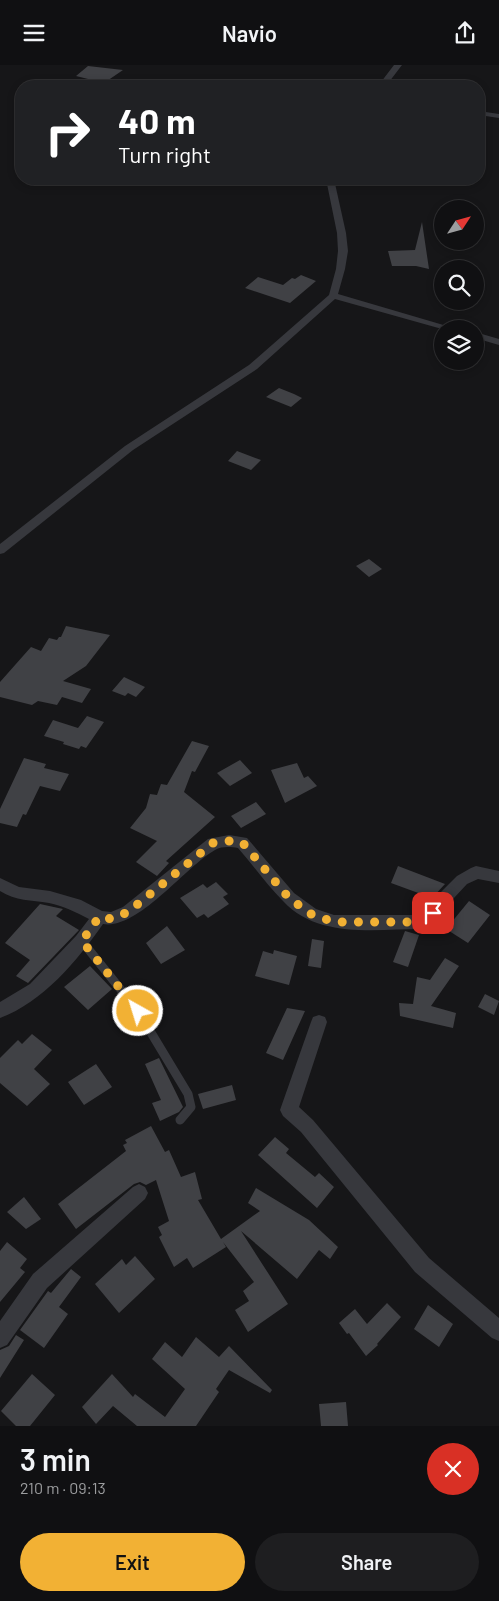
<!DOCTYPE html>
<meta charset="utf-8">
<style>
body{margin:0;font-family:Barlow,sans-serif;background:#1e1e20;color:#f1f3f6;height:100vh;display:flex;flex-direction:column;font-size:19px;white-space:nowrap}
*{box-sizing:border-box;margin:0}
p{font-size:16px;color:#9c9d9f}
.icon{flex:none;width:28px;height:28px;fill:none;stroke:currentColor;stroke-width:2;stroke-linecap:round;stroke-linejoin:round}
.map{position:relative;height:1361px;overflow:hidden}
.sheet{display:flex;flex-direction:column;background:#101012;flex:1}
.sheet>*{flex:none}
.hud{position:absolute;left:15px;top:15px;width:470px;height:105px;border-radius:20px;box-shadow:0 2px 8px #0003,0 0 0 1px #303032;background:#202124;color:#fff;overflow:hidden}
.needle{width:32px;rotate:54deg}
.tools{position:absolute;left:434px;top:135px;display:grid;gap:10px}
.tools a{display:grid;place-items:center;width:50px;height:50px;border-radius:50%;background:#101012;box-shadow:0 2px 8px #0003,0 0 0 1px #303032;font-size:25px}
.pin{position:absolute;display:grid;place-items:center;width:42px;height:42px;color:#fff;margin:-21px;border-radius:10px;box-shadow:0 2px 8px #0006}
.me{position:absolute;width:55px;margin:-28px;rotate:321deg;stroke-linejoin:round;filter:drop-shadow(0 0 4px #0008)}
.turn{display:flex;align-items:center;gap:18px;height:105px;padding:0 20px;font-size:22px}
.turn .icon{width:65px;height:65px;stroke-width:2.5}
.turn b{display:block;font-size:35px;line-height:42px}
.round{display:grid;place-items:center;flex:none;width:52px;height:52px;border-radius:26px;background:#1e1e20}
.headline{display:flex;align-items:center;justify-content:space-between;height:85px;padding:0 20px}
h1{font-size:30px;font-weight:600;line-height:38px}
.cta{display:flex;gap:10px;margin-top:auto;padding:10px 20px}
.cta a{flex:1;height:58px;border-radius:30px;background:#f2b134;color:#111;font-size:20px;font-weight:600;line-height:58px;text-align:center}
.cta a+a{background:#1e1e20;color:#f1f3f6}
header{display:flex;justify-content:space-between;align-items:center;height:65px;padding:0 20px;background:#101012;font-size:22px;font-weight:600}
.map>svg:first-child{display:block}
</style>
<header><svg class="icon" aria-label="menu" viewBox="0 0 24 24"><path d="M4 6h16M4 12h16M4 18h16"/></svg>Navio<svg class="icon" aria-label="share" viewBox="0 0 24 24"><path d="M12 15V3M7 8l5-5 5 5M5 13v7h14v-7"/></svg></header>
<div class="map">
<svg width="499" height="1361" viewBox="0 0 499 1361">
<rect width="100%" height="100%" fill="#161618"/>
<!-- building -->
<path fill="#404145" d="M 88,1 L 123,5 L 104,18 L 76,11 Z
M 422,157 L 429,204 L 416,201 L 392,201 L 388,186 L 415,185 Z
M 301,210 L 316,216 L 290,238 L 245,223 L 258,212 L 283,220 L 292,213 L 295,214 Z
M 279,323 L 294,329 L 302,333 L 291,342 L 266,332 Z
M 237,386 L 261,395 L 251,405 L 228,396 Z
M 369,494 L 382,504 L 369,512 L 356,501 Z
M 66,561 L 110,570 L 86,601 L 63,616 L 91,624 L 82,638 L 62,632 L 57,640 L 38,636 L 32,640 L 0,632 L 0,617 L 31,582 L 41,586 L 49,573 L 57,575 L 59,572 L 61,572 Z
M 124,612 L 145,622 L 136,632 L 128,628 L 125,631 L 112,626 Z
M 87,651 L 104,657 L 86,683 L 81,681 L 79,684 L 63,679 L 64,677 L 44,671 L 53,655 L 78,663 Z
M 192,676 L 209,681 L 195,707 L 192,706 L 184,727 L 215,752 L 166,796 L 169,798 L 157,811 L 136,797 L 157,776 L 130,763 L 146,743 L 150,729 L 157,730 L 161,719 L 167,720 Z
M 24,693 L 46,699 L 44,703 L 69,709 L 60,726 L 40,721 L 26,750 L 23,749 L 17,762 L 0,758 L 0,744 Z
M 240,695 L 252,708 L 230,721 L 217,708 Z
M 297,698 L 304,713 L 308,711 L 317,721 L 285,738 L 271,705 Z
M 256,737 L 266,749 L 241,763 L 231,751 Z
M 398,801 L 445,819 L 432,833 L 391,818 Z
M 216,817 L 228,829 L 223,832 L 229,839 L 208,853 L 204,849 L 197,853 L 180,833 L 203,819 L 207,823 Z
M 469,836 L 490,850 L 468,878 L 446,864 Z
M 40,839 L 63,844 L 56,851 L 79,865 L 28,918 L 16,911 L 30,895 L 5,878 Z
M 167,861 L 185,885 L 161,899 L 146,878 Z
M 405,866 L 419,870 L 408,902 L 393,897 Z
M 312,874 L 324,876 L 321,903 L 308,901 Z
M 274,885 L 297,891 L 289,920 L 255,911 L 263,886 L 273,889 Z
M 445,893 L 459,901 L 431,941 L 456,948 L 453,963 L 400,951 L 399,938 L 413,939 L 417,912 L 430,915 Z
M 90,901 L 112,924 L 88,945 L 64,922 Z
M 485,929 L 499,936 L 494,950 L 478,942 Z
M 287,943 L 305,946 L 283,995 L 266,988 Z
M 32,969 L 52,985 L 34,1004 L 50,1019 L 27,1041 L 0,1018 L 0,993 L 18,975 L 22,979 Z
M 159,993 L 183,1042 L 179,1047 L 160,1056 L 152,1038 L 161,1035 L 145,999 Z
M 96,999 L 112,1022 L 84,1040 L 68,1017 Z
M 232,1020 L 236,1035 L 203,1044 L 198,1029 Z
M 151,1061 L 165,1087 L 169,1085 L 181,1112 L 195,1107 L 202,1134 L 198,1135 L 221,1174 L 260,1146 L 248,1138 L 256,1123 L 309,1155 L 338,1182 L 330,1194 L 319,1185 L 297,1214 L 241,1166 L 288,1239 L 248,1267 L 235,1245 L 249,1236 L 243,1226 L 254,1217 L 223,1177 L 226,1182 L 193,1203 L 187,1193 L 174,1202 L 159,1172 L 162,1170 L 158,1162 L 169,1156 L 156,1115 L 146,1120 L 140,1117 L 134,1119 L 76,1164 L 58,1139 L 126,1086 L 123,1080 L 127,1078 L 125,1075 Z
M 275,1072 L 289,1084 L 286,1088 L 315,1112 L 319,1108 L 334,1122 L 317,1143 L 258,1090 Z
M 24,1132 L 41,1154 L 26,1164 L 7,1147 Z
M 7,1177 L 27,1194 L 20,1203 L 25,1207 L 0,1237 L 0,1186 Z
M 135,1191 L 155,1214 L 119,1248 L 95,1219 L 122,1194 L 126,1200 Z
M 71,1204 L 81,1212 L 59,1242 L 68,1249 L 44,1283 L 20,1265 L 48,1226 L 51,1228 Z
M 387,1238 L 401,1252 L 377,1279 L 378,1280 L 366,1291 L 349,1268 L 347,1269 L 339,1258 L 355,1244 L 367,1259 Z
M 428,1240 L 453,1259 L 439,1282 L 414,1264 Z
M 16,1270 L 24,1275 L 0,1313 L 0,1285 L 9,1281 Z
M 196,1272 L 219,1292 L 229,1281 L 272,1325 L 270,1328 L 229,1305 L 216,1324 L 219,1327 L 196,1361 L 137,1361 L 113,1341 L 96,1359 L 82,1342 L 112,1309 L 133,1332 L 135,1329 L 165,1352 L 185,1324 L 152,1294 L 165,1277 L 182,1292 Z
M 32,1309 L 55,1330 L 30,1361 L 16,1361 L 1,1346 Z
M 346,1337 L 348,1361 L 321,1361 L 319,1339 Z"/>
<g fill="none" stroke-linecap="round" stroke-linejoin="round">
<!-- service-far1 -->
<path stroke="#37383d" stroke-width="7" d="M 82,876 L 86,881"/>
<!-- service -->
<path stroke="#37383d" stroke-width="9" d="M 85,880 L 138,946 L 188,1029 L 191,1042 L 180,1055"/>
<!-- minor -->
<path fill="#37383d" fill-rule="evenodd" d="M 394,0 L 402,0 L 386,21 L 378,21 Z
M 479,46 L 499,49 L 499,53 L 479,50 Z
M 326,114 L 334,114 L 346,168 L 348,186 L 345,204 L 338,229 L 457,264 L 442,264 L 335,234 L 257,304 L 133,385 L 4,488 L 0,489 L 0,479 L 125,381 L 249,300 L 329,230 L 336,204 L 338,186 L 337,168 Z
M 475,267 L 499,274 L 499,280 L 475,273 Z
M 229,770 L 247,773 L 294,828 L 316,844 L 334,850 L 418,850 L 457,811 L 471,803 L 476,801 L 499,806 L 499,818 L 478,814 L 467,819 L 427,862 L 422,864 C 375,864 318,874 283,836 C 267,820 253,800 238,783 C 231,782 222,781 215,785 C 185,802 138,865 103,859 C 77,896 43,937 0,953 L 0,937 L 30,919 L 76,871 L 89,854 C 76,847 63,841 49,838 C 31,835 16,836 0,826 L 0,813 L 19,822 L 50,826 L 81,835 L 102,846 L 111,847 L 123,842 L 208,774 Z
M 319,950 L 325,952 L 327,957 L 299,1042 L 313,1055 L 429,1193 L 499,1253 L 499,1276 L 492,1273 L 415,1207 L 301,1067 L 283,1051 L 280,1045 L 311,957 L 313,952 Z
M 139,1119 L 145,1122 L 148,1128 L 145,1134 L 47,1223 L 7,1280 L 0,1283 L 0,1256 L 33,1209 L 133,1122 Z"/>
</g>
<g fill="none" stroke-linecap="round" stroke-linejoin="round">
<!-- route -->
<path stroke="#f2b134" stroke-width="9" stroke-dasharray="0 16.2" d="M 138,946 L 82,876 L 99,852 L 112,854 L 128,847 L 213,778 L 229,776 L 242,777 L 289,833 L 311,849 L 334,857 L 422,857 L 433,848"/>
</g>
</svg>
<div class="tools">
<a><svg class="needle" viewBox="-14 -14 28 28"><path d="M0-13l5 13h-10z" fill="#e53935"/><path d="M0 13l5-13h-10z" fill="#9c9d9f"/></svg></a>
<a><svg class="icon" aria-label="search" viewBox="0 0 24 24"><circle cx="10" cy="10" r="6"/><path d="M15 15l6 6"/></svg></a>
<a><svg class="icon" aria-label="layers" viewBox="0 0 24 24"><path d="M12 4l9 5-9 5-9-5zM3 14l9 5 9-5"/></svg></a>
</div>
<div class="pin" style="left:433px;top:848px;background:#d93025"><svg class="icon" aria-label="arrive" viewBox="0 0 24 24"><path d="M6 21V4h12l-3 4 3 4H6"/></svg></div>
<svg class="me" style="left:138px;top:946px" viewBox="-20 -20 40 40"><circle r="17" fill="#f2b134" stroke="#fff" stroke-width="3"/><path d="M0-11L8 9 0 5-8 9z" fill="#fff"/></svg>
<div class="hud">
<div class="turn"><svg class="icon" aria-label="right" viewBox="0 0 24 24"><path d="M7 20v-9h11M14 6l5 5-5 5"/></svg><div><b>40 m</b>Turn right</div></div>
</div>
</div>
<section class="sheet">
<div class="headline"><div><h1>3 min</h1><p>210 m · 09:13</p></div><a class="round" style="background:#d93025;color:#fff"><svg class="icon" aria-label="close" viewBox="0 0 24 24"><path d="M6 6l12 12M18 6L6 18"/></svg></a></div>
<div class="cta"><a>Exit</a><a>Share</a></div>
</section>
